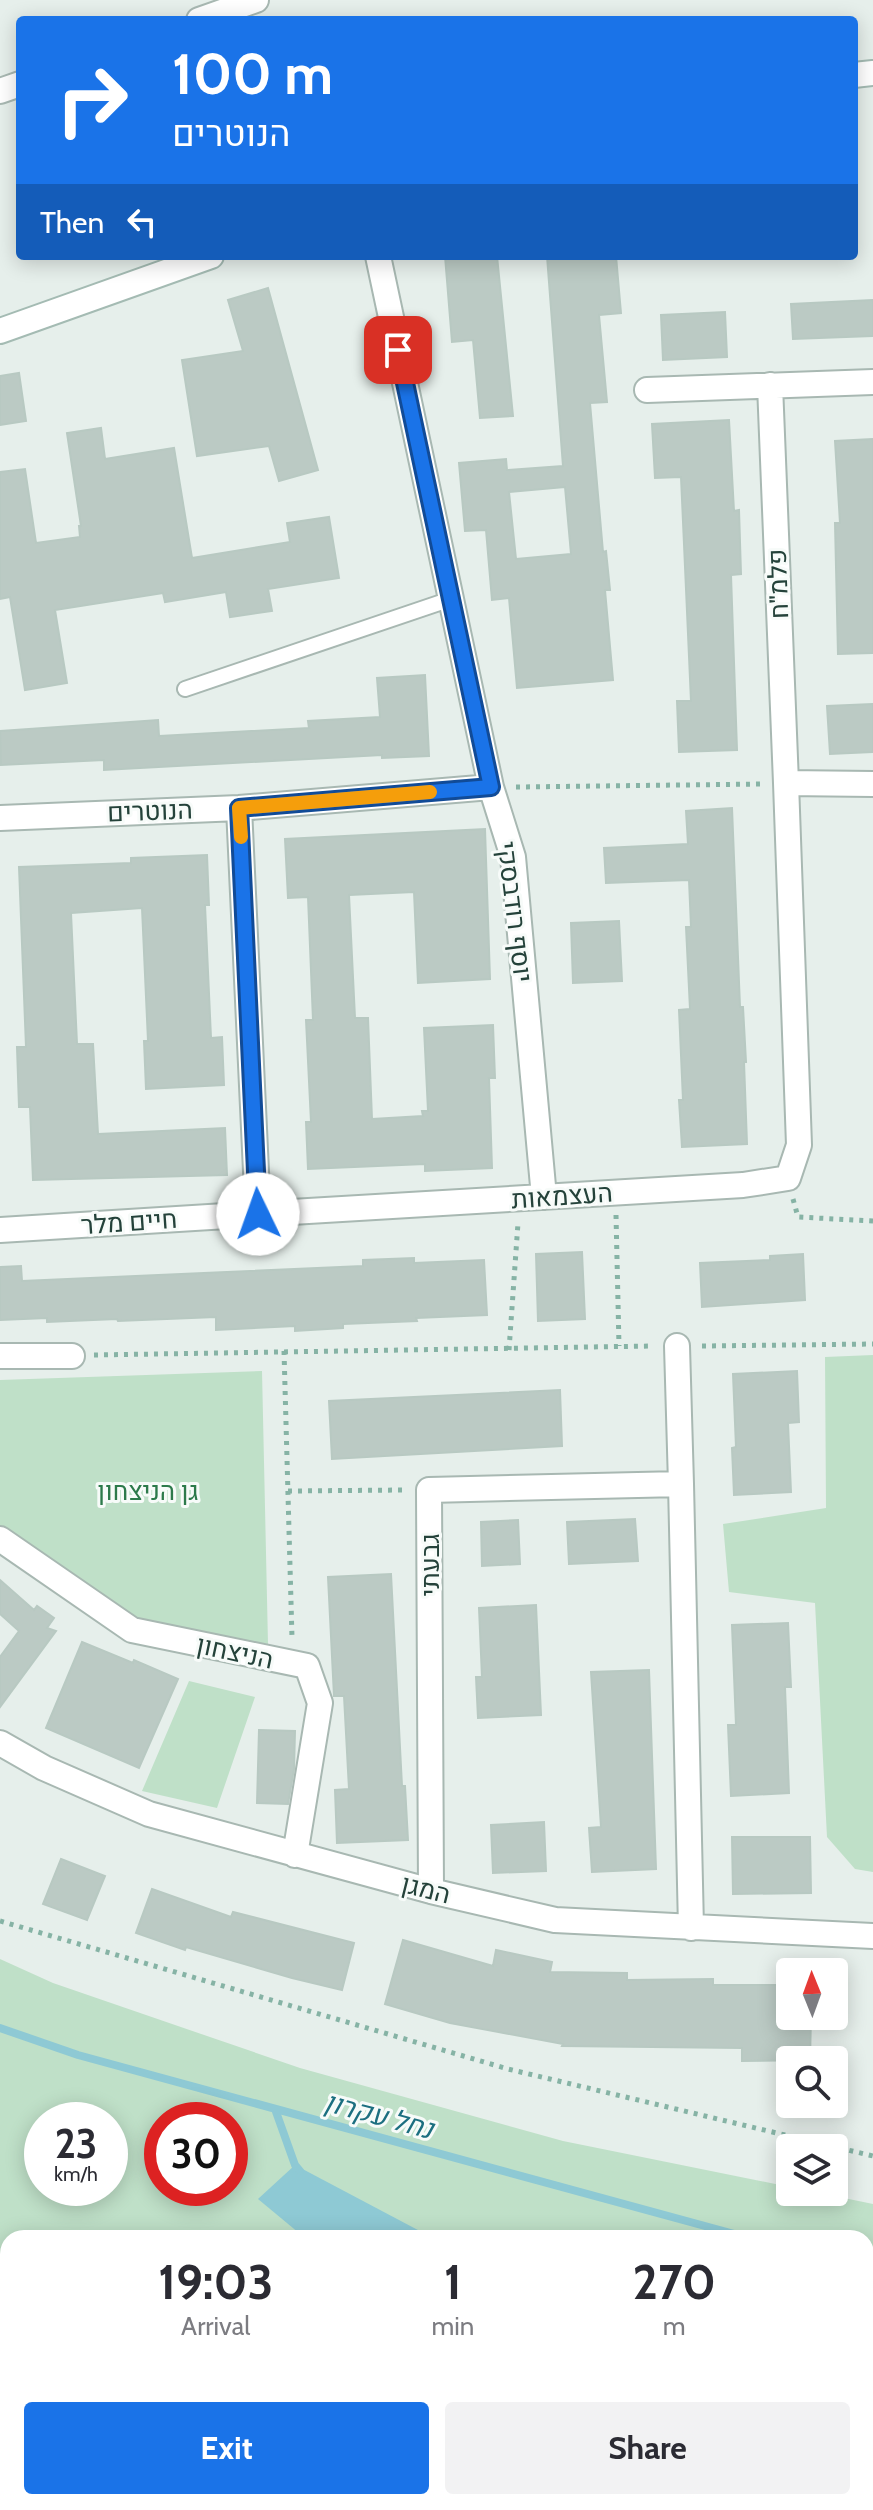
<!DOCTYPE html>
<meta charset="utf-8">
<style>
body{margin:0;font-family:Cabin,Heebo,sans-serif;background:#f2f2f3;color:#2b2b33;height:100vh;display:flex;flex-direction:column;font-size:30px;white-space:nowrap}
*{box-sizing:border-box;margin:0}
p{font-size:26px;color:#7c7c81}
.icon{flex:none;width:44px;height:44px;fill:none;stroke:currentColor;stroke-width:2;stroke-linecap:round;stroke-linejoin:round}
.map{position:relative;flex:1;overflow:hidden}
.sheet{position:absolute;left:0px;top:2230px;width:874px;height:280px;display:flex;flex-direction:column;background:#fff;border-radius:24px 24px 0 0;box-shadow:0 4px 20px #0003}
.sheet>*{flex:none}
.guide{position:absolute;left:16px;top:16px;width:842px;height:244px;border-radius:8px;box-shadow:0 4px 20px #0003;background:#1a73e8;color:#fff;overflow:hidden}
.needle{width:52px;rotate:359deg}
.fabs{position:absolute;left:776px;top:1958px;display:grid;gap:16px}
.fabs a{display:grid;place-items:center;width:72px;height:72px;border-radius:8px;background:#fff;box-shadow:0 4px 20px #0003;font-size:40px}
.speed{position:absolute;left:24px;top:2102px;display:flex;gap:16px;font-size:40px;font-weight:700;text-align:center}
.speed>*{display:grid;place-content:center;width:104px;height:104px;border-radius:50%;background:#fff;box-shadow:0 4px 20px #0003;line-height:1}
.speed small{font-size:20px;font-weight:400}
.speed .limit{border:12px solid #d22;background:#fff;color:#111}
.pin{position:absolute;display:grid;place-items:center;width:68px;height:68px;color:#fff;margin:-34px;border-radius:16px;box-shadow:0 4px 12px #0006}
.me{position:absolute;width:88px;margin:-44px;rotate:357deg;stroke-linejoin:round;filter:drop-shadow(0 0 6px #0008)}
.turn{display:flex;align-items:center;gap:28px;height:168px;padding:0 24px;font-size:36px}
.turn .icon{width:104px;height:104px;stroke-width:2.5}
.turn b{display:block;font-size:56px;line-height:68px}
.then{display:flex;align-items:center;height:76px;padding:0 24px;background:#0003;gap:16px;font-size:30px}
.eta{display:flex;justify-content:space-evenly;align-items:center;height:136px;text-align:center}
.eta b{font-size:48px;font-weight:800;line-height:56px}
.cta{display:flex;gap:16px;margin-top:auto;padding:16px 24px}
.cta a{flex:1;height:92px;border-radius:8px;background:#1a73e8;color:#fff;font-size:32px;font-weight:800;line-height:92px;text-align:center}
.cta a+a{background:#f2f2f3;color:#2b2b33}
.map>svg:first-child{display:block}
</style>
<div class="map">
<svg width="873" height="2510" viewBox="0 0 873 2510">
<rect width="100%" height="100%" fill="#e6efeb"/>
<!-- green -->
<path fill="#bfe0c8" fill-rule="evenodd" d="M 873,1355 L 873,1872 L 855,1869 L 827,1837 L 815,1603 L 729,1592 L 723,1524 L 826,1508 L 825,1357 Z
M 262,1371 L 268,1644 L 140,1626 L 0,1532 L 0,1380 Z
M 189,1681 L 255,1697 L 217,1808 L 142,1791 Z
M 0,1959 L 53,1983 L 300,2068 L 563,2141 L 790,2187 L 790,2192 L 815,2192 L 873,2204 L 873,2510 L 357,2510 L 344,2502 L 866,2502 L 866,2238 L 8,2238 L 8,2264 L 0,2257 ZM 42,2120 L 110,2120 L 110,2188 L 42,2188 ZM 162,2120 L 230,2120 L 230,2188 L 162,2188 Z"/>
<!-- water -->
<path fill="#8ec9d4" d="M 295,2165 L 433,2238 L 305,2238 L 258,2199 Z"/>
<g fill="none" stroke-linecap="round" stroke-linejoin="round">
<!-- stream -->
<path stroke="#8ec9d4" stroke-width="8" d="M 0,2028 L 78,2055 L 749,2238
M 275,2109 L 295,2165 L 300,2171
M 866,2269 L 873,2270
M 650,2502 L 655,2510"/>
</g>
<!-- building -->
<path fill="#bbcac4" stroke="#b8c9c2" stroke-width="2" fill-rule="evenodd" d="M 445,256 L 497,256 L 513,416 L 480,418 L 473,340 L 452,342 Z
M 547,256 L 616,256 L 621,313 L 599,315 L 607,402 L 590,403 L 603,552 L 606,551 L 610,590 L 605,590 L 613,680 L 517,688 L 509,598 L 492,600 L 486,530 L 465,531 L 459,463 L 506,459 L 507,470 L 563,466 ZM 565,487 L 571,554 L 516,559 L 509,492 Z
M 268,288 L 318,470 L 279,481 L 269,446 L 197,456 L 182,360 L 243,351 L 228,300 Z
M 873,300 L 873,336 L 793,339 L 791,304 Z
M 725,312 L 727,357 L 663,360 L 661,315 Z
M 19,373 L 26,421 L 0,425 L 0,376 Z
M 729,420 L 734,511 L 739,510 L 741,574 L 731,575 L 737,750 L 679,752 L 677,701 L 691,701 L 681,477 L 655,478 L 652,424 Z
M 101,428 L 105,459 L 174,448 L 192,558 L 290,542 L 287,523 L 329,517 L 339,578 L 268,589 L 272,611 L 230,617 L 226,592 L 165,602 L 163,593 L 55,610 L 67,683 L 25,690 L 10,597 L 0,599 L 0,472 L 25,469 L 36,543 L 80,537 L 79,526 L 81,526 L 67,433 Z
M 873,439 L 873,653 L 838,654 L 835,523 L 840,523 L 835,441 Z
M 425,675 L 429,756 L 382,758 L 382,755 L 104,770 L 104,760 L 1,765 L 0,731 L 158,720 L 159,736 L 309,728 L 308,721 L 380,717 L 377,678 Z
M 873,704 L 873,752 L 830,754 L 827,706 Z
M 732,808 L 740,1007 L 743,1007 L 746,1062 L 744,1062 L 747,1144 L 682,1147 L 679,1100 L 683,1100 L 679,1010 L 690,1009 L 686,927 L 691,927 L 689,880 L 606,883 L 604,848 L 688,844 L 686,811 Z
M 485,829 L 490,979 L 418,983 L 414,892 L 349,895 L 355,1018 L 368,1018 L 372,1119 L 423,1116 L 422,1111 L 428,1111 L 424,1028 L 493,1025 L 495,1078 L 489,1078 L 492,1168 L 425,1171 L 425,1164 L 308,1169 L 306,1122 L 311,1122 L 306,1020 L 313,1020 L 308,897 L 288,898 L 285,839 Z
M 207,855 L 209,905 L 205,905 L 211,1038 L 222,1037 L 224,1085 L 146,1089 L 144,1041 L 148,1041 L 142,908 L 71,913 L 77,1044 L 93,1044 L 98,1134 L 225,1128 L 227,1175 L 33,1180 L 30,1107 L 19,1107 L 17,1047 L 26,1047 L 19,867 L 131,863 L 131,858 Z
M 619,921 L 622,981 L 573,983 L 571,923 Z
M 582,1252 L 585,1319 L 538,1321 L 536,1254 Z
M 803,1254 L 805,1300 L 702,1307 L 700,1263 L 770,1260 L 770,1256 Z
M 414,1258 L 414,1263 L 484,1260 L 487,1315 L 416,1318 L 417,1321 L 343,1324 L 343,1328 L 295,1331 L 295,1326 L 216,1330 L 216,1317 L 118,1321 L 117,1319 L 47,1322 L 47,1318 L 0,1320 L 0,1267 L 21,1266 L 22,1281 L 363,1266 L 363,1260 Z
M 797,1371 L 799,1422 L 788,1423 L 791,1492 L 734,1495 L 732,1448 L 736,1447 L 733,1374 Z
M 560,1390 L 562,1446 L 332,1459 L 329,1401 Z
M 635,1519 L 638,1561 L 569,1564 L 567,1522 Z
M 518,1520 L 520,1564 L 482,1566 L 481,1522 Z
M 391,1574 L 402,1786 L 405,1786 L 408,1840 L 337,1843 L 335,1790 L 349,1789 L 344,1696 L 334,1696 L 328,1577 Z
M 0,1580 L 34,1610 L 37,1606 L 54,1618 L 47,1628 L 56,1631 L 0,1707 L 0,1657 L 19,1631 L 0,1614 Z
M 536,1605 L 541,1715 L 478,1718 L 476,1677 L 482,1677 L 479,1608 Z
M 788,1623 L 791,1687 L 785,1687 L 789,1793 L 731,1796 L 728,1725 L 736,1725 L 732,1625 Z
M 82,1642 L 133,1663 L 134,1660 L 178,1679 L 139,1768 L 46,1728 Z
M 649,1670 L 656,1869 L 592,1872 L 589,1828 L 601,1827 L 591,1672 Z
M 259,1730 L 295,1731 L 294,1769 L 288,1804 L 257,1803 Z
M 544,1822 L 546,1871 L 493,1873 L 491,1825 Z
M 732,1837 L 810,1837 L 811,1893 L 733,1894 Z
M 61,1859 L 105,1876 L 87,1920 L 43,1904 Z
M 152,1889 L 231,1917 L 233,1912 L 354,1943 L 342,1990 L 292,1978 L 186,1947 L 185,1950 L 136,1933 Z
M 403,1940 L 493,1966 L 496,1950 L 552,1962 L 550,1972 L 627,1973 L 627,1980 L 713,1979 L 713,1985 L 790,1985 L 790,2016 L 811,2016 L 810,2060 L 742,2061 L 742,2048 L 562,2046 L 563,2044 L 450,2023 L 385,2004 Z"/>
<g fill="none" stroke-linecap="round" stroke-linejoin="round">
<!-- lane casing -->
<g stroke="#a8b8b2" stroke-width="18">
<path id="lane" d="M 185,689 L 451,599
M 0,2457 L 8,2435"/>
</g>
<!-- street casing -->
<g stroke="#a8b8b2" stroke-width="28">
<path id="street" d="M 199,20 L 256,0
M 0,91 L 20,84
M 378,256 L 491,787 L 513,857 L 544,1197
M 770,385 L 786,783
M 647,390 L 873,382
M 239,808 L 258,1214 L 743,1185 L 788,1178 L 799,1145 L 786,783 L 873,784
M 0,818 L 239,808 L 491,787
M 0,1230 L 258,1214
M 677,1346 L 681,1484
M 0,1356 L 72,1356
M 0,1539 L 132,1630 L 307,1666 L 320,1703 L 295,1855
M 0,1743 L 44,1768 L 149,1814 L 431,1891 L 555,1920 L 873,1936
M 431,1891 L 429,1490 L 681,1484 L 691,1928"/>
</g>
<!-- secondary casing -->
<g stroke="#a4bbb3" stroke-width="28">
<path id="secondary" d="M 854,75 L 873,73
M 0,331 L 211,256"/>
</g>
<!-- primary casing -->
<g stroke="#c2cac8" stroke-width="28">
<path id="primary" d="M 0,2305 L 8,2313
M 0,2348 L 8,2353
M 252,2502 L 266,2510"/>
</g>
<!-- path -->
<path stroke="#86b3a5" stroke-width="5" stroke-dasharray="4 6" stroke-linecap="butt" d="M 516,787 L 762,784
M 793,1199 L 798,1217 L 873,1221
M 616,1215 L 619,1346
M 702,1346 L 873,1344
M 509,1350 L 518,1223
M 284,1351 L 292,1638
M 94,1355 L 652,1346
M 288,1491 L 404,1490
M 0,1921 L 508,2069 L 873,2156
M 866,2355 L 873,2357
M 866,2419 L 873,2418
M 405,2502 L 417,2510"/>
<!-- lane -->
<use href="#lane" stroke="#fff" stroke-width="14"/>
<!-- street -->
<use href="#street" stroke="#fff" stroke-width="24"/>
<!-- secondary -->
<use href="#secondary" stroke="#fff" stroke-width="24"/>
<!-- primary -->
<use href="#primary" stroke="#6aa596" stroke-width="24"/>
</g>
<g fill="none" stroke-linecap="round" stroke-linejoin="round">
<!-- route casing -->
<g stroke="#114b97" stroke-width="20">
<path id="route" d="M 258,1214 L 239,808 L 491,787 L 398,350"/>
</g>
<!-- route -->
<use href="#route" stroke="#1a73e8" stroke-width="14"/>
<!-- slow -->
<path stroke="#f59e0b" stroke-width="14" d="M 241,837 L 239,808 L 430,792"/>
</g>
<g text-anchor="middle" stroke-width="6" stroke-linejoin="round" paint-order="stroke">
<!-- street labels -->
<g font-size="26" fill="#24423a" stroke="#f7fbf9">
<text transform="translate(778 584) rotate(-92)" y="9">פלמ"ח</text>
<text transform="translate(150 811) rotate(-2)" y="9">הנוטרים</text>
<text transform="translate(515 912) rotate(83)" y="9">יוסף רודבסקי</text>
<text transform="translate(562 1196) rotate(-4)" y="9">העצמאות</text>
<text transform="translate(129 1222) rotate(-4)" y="9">חיים מלר</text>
<text transform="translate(430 1565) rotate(-90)" y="9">גבעתי</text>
<text transform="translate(235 1652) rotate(12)" y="9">הניצחון</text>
<text transform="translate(426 1889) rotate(14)" y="9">המגן</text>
</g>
<!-- park labels -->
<g font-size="26" fill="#2d7a4b" stroke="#f7fbf9">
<text x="148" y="1500">גן הניצחון</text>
</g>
<!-- water labels -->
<g font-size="28" font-style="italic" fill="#1c6f80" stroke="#f7fbf9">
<text transform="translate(379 2115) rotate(15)" y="10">נחל עקרון</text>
</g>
</g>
</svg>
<div class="fabs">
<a><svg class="needle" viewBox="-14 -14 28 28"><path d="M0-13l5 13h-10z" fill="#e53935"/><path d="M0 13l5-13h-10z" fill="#7c7c81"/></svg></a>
<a><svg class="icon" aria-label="search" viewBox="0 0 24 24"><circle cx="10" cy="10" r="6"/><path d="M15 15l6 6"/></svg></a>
<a><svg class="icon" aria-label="layers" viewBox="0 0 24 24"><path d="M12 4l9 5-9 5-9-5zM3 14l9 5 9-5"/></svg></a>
</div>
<div class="speed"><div>23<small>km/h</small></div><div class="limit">30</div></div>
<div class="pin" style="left:398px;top:350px;background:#d93025"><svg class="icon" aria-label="arrive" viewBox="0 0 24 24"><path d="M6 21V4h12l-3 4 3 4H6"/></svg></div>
<svg class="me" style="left:258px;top:1214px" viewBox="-20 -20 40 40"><circle r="19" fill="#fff"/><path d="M0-13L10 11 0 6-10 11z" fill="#1a73e8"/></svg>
<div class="guide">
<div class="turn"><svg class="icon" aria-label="right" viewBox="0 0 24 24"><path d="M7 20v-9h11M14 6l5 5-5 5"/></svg><div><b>100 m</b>הנוטרים</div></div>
<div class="then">Then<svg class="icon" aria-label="left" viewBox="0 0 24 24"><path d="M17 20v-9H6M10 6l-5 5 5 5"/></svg></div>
</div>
<section class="sheet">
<div class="eta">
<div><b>19:03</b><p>Arrival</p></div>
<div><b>1</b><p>min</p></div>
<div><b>270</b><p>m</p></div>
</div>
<div class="cta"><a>Exit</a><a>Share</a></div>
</section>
</div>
